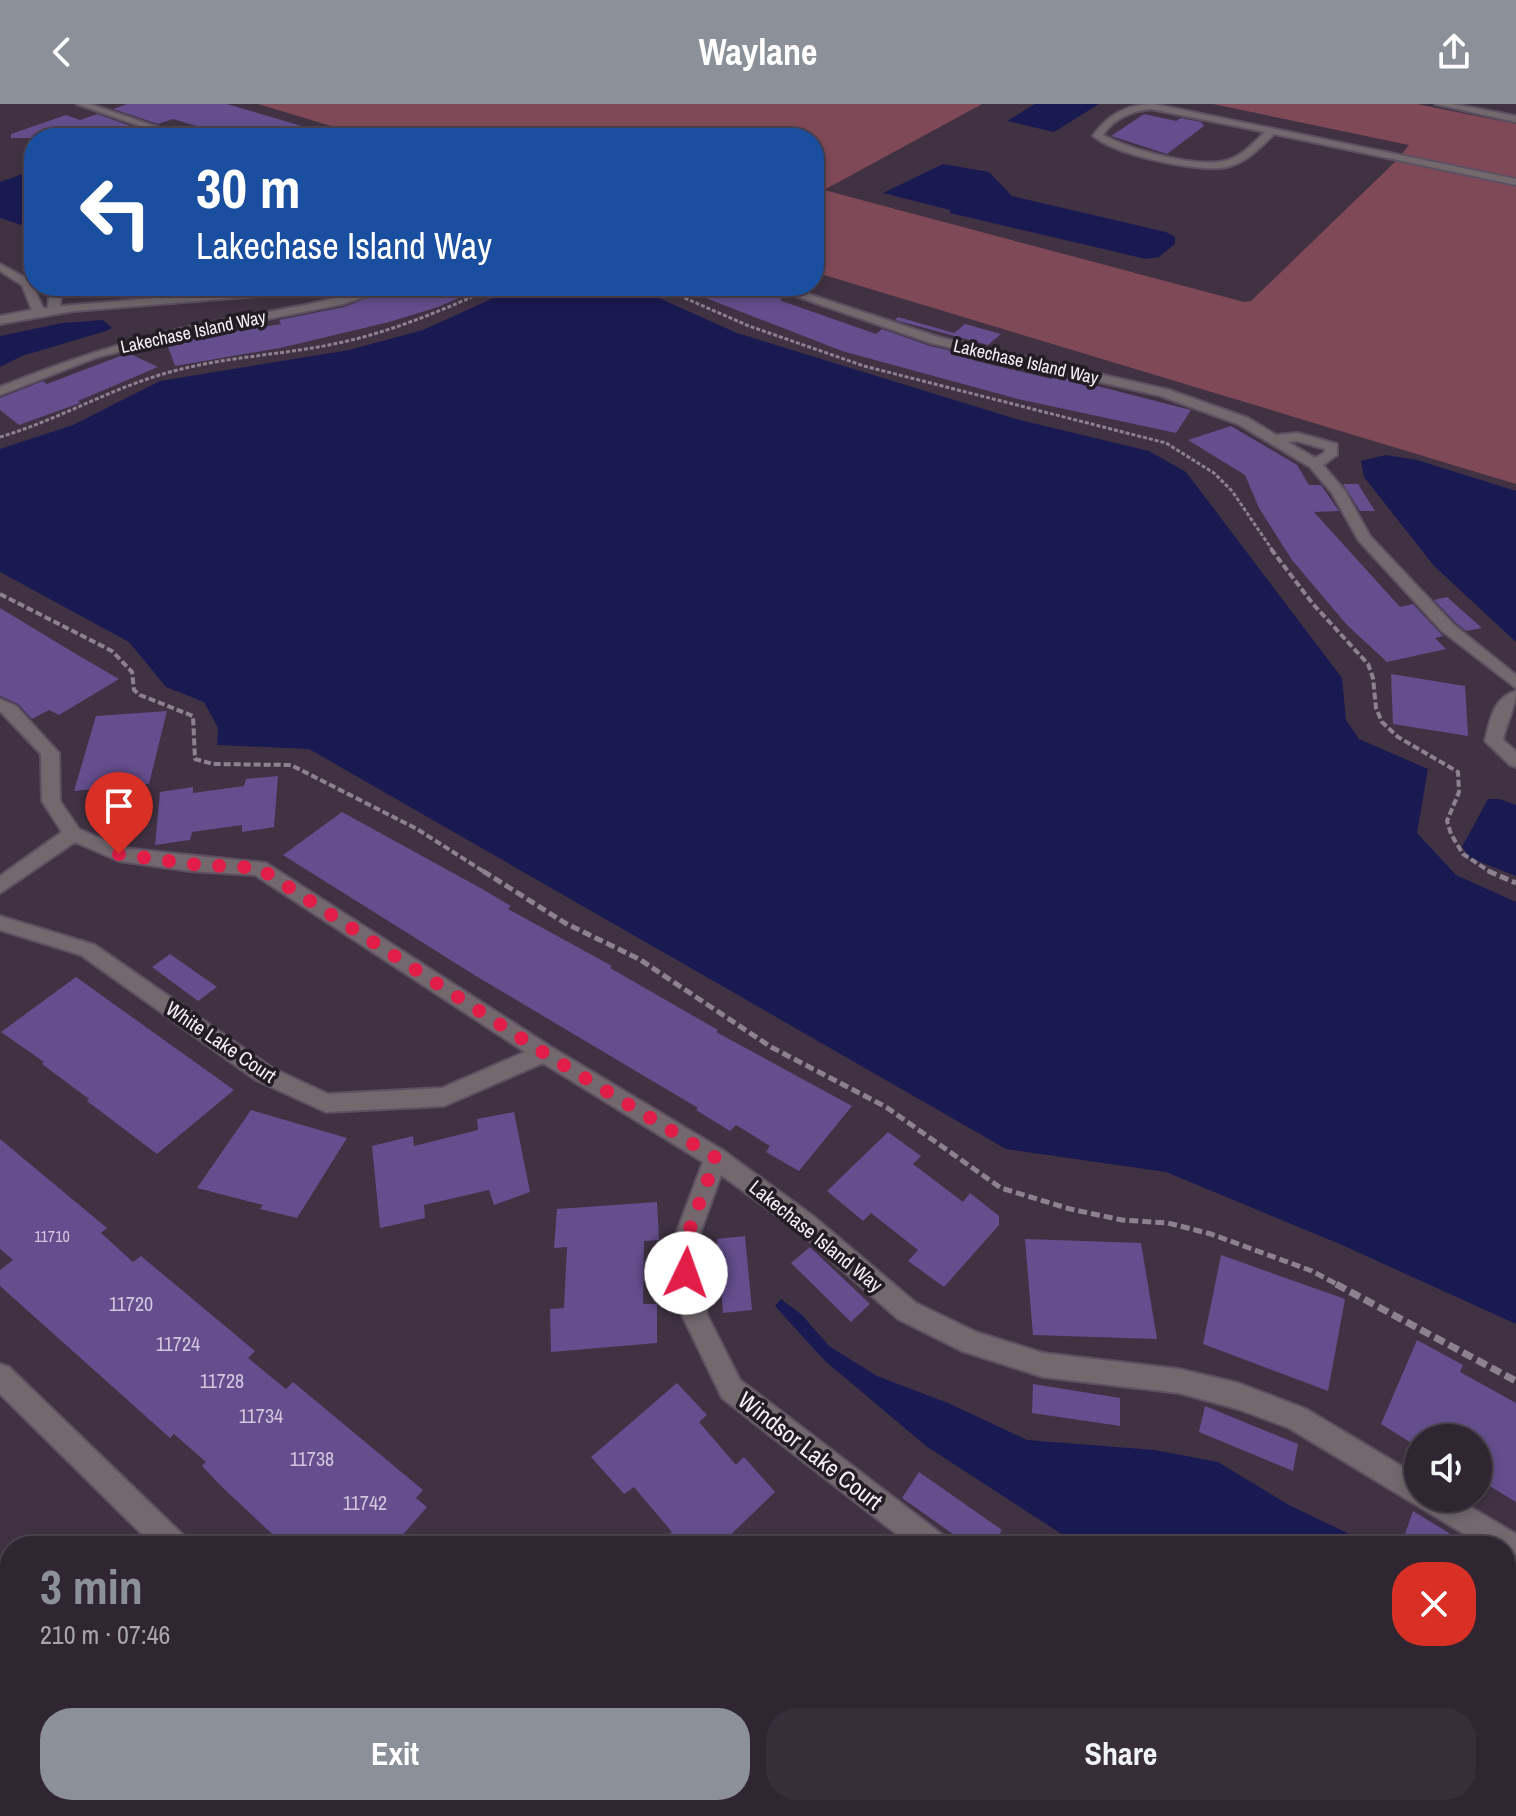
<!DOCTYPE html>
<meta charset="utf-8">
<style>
body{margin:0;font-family:"Archivo Narrow",sans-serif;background:#382e3a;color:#f1f3f6;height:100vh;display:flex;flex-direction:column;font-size:30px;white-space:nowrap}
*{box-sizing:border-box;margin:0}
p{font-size:26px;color:#a8a5ac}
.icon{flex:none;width:44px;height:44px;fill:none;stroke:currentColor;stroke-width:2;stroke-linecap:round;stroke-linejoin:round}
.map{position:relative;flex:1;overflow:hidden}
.sheet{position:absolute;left:0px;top:1432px;width:1516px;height:280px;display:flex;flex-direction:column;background:#302632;border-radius:32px 32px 0 0;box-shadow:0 4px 12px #0003,0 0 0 2px #4b434d}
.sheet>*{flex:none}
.guide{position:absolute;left:24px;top:24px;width:800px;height:168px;border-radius:32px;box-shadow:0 4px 12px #0003,0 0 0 2px #4b434d;background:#1a4fa0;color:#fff;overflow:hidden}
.tools{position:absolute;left:1404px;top:1320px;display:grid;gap:16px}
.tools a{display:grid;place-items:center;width:88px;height:88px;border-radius:50%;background:#302632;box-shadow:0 4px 12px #0003,0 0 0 2px #4b434d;font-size:40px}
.pin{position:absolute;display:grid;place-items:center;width:68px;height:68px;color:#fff;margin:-82px -34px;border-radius:50% 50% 50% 0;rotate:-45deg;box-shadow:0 0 8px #0007}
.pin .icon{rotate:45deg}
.me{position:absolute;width:88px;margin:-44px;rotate:3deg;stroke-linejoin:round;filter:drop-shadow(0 0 6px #0008)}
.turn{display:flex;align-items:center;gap:28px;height:168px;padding:0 40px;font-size:36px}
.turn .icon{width:104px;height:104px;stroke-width:2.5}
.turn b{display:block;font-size:56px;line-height:68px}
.round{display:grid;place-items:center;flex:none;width:84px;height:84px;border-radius:32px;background:#382e3a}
.head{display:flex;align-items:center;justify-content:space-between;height:136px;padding:0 40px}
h1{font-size:48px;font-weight:800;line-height:60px;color:#8c9099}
.button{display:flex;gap:16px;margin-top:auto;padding:16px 40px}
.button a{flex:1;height:92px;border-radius:32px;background:#8c9099;color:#fff;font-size:32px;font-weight:800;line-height:92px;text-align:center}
.button a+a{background:#382e3a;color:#f1f3f6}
header{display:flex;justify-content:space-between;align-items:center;height:104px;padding:0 40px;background:#8c9099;color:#fff;font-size:36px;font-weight:800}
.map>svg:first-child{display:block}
</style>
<header><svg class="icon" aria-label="back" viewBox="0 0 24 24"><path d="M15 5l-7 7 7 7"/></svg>Waylane<svg class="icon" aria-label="share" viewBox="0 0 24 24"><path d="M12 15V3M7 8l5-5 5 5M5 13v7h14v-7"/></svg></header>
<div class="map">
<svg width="1516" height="1712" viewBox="0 0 1516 1712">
<rect width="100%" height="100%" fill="#403243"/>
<!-- green -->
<path fill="#804957" d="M 258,0 L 982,0 L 824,86 L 1244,198 L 1251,197 L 1398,55 L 1516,80 L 1516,380 L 814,168 L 814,34 L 371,34 Z
M 1213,0 L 1417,0 L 1516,20 L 1516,76 L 1401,51 L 1409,41 Z"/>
<!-- water -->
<path fill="#1a1a53" d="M 1035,0 L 1099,0 L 1054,28 L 1007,17 Z
M 943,60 L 989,68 L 1012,92 L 1166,128 L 1175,133 L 1175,140 L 1159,153 L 1146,155 L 950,109 L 950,106 L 883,89 Z
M 34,66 L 34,125 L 0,114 L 0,78 Z
M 520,182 L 632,182 L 737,229 L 1020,316 L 1149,347 L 1186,368 L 1342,574 L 1346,616 L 1359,635 L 1428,665 L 1417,729 L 1456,771 L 1516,798 L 1516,1220 L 1342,1141 L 1166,1068 L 1006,1045 L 309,645 L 217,641 L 218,624 L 204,598 L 166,583 L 129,538 L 0,468 L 0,345 L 73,321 L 160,277 L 349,246 L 423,226 Z
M 103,216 L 112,224 L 106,227 L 22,252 L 0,263 L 0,232 L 62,219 Z
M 1386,351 L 1417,356 L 1516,387 L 1516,538 L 1434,462 L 1364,373 L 1361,357 Z
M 1488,695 L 1499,695 L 1516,701 L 1516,772 L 1470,754 L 1462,743 Z
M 781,1195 L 802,1211 L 829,1242 L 877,1272 L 948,1299 L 1027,1336 L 1155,1346 L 1218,1358 L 1289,1401 L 1374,1442 L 1080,1442 L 926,1342 L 824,1256 L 775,1202 Z"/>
<!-- building -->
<path fill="#644e8d" d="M 127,0 L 227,0 L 322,28 L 321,34 L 236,34 L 173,15 L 158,20 L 113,5 Z
M 97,10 L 142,26 L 121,34 L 11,34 L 11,30 L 66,11 L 80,16 Z
M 1144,10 L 1176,17 L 1181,14 L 1201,18 L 1204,22 L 1167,50 L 1111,32 Z
M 399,182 L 487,182 L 438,203 L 389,218 L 280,244 L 175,262 L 167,240 L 228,226 L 229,228 L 281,220 L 279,216 L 344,203 Z
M 675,182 L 764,182 L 787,192 L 779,196 L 876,230 L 882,225 L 930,242 L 975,252 L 972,256 L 1052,275 L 1054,271 L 1191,306 L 1176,329 L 1018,295 L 842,247 Z
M 898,213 L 954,229 L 965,220 L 1001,230 L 988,241 L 895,216 Z
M 128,249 L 158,263 L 78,297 L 80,299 L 19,321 L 0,306 L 0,294 L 43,277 L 47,280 Z
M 1231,322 L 1297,361 L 1309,381 L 1321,381 L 1339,407 L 1314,408 L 1400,503 L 1413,500 L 1443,532 L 1435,534 L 1446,545 L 1387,558 L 1347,521 L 1292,456 L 1259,404 L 1245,371 L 1188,336 Z
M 1343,380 L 1358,380 L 1375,407 L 1360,407 Z
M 1447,493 L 1482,524 L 1466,527 L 1456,519 L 1434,496 Z
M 0,504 L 76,550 L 119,575 L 59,611 L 49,606 L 32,615 L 18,600 L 0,592 Z
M 1391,570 L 1465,582 L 1468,632 L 1393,620 Z
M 167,607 L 149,680 L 74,687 L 96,612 Z
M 278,672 L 274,723 L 242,728 L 242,721 L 192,728 L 190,736 L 155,741 L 160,688 L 193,683 L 193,689 L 244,682 L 246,675 Z
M 342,708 L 484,786 L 511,802 L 508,805 L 612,862 L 610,864 L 718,926 L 716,928 L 852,1002 L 799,1067 L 766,1048 L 770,1042 L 736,1021 L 730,1027 L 696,1006 L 698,1004 L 476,872 L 283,751 Z
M 170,850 L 217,883 L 198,897 L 152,863 Z
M 76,873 L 234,986 L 157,1050 L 87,997 L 89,995 L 42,960 L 44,958 L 1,928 Z
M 251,1006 L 347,1034 L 297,1114 L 260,1105 L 263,1101 L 197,1084 Z
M 514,1008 L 530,1088 L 494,1101 L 489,1086 L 424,1101 L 425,1114 L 380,1124 L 372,1042 L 413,1032 L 414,1042 L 478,1026 L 477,1015 Z
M 888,1028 L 921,1052 L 913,1060 L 963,1098 L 970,1089 L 999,1112 L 999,1121 L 944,1183 L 908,1157 L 918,1146 L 871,1109 L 863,1117 L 827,1087 Z
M 0,1035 L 107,1124 L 101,1129 L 133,1158 L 141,1152 L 255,1247 L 248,1254 L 286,1285 L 293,1278 L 423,1386 L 416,1394 L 427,1403 L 393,1442 L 285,1442 L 223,1384 L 202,1362 L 206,1358 L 174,1330 L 170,1334 L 0,1182 L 0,1166 L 13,1156 L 0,1145 Z
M 657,1098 L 659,1136 L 644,1137 L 643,1200 L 657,1200 L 657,1239 L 551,1248 L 550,1205 L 564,1204 L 567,1143 L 554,1144 L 557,1105 Z
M 745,1132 L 752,1206 L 723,1209 L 717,1135 Z
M 1025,1135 L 1141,1139 L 1157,1235 L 1033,1231 Z
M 810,1143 L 870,1200 L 851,1218 L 791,1159 Z
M 1221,1151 L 1345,1195 L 1328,1287 L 1203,1240 Z
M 1417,1236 L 1463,1261 L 1460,1268 L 1516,1299 L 1516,1398 L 1488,1381 L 1490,1371 L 1478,1364 L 1478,1334 L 1418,1334 L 1418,1343 L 1381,1320 Z
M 677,1279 L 707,1311 L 699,1318 L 736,1361 L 744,1353 L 775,1388 L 719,1442 L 656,1442 L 672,1428 L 634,1383 L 624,1390 L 591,1353 Z
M 1033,1280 L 1120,1294 L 1120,1322 L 1032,1309 Z
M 1205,1302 L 1298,1340 L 1293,1367 L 1199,1328 Z
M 919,1368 L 1002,1426 L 993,1442 L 970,1442 L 902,1394 Z
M 1413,1407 L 1470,1442 L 1419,1442 L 1404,1433 Z"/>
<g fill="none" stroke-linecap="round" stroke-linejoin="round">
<!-- minor casing -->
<g stroke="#5d5060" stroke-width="4">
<path id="minor" d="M 77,0 L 90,0 L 189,34 L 175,34 Z
M 1154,0 L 1516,75 L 1516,81 L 1274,30 C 1261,43 1246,59 1227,63 C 1198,69 1116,51 1093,32 C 1108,10 1128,0 1154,0 ZM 1151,5 L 1265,28 C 1254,39 1240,54 1224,57 C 1196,64 1128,45 1103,31 C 1114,14 1132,7 1151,5 Z
M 1435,0 L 1453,0 L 1516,12 L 1516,18 Z
M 0,160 L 30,176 L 43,204 L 48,204 L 50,182 L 62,182 L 60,202 L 303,182 L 260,192 L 74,207 L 0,220 L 0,212 L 32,206 L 22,181 L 0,167 Z
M 379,182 L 396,182 L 343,200 L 182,232 L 98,253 L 0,291 L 0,283 C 60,259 118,239 181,225 C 247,210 314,203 379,182 Z
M 767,182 L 784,182 L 938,233 L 1169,286 L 1248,314 L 1276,331 L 1298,329 L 1337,340 L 1337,351 L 1323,361 L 1345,387 L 1370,432 L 1454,521 L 1516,571 L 1516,584 L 1442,527 L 1359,437 L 1332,389 L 1310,363 L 1238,320 L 1161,292 L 931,239 ZM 1297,337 L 1325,345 L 1324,349 L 1315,354 L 1288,338 Z
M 1516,587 C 1516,603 1506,619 1503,636 L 1516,647 L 1516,663 L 1510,661 L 1485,637 C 1490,616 1493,594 1516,587 Z
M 0,595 L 16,602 L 59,649 L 60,697 L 79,725 L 122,744 L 266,759 L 551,943 L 724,1047 L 813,1112 L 916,1199 L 976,1228 L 1043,1249 L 1179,1265 L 1238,1279 L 1306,1305 L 1418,1372 L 1418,1394 L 1455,1394 L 1516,1430 L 1516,1460 L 1506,1456 L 1506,1442 L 1484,1442 L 1289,1324 L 1238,1305 L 1179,1289 L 1043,1273 L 962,1247 L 898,1215 L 797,1126 L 721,1071 L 694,1146 L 707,1211 L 740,1276 L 944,1432 L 948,1442 L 912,1442 L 722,1294 L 683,1213 L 670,1146 L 703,1058 L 543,959 L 444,1002 L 326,1008 L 256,976 L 81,851 L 0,826 L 0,812 L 95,841 L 272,964 L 328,990 L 442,984 L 525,948 L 255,771 L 190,767 L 119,757 L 75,738 L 0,789 L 0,772 L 62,728 L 42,697 L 41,650 L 0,607 Z
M 0,1260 L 9,1263 L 184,1432 L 188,1442 L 154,1442 L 0,1290 Z
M 1516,1678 L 1516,1709 L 1510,1712 L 1453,1712 L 1458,1702 L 1506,1702 L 1506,1682 Z
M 133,1702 L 171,1702 L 167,1712 L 128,1712 Z
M 772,1702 L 817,1702 L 822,1712 L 776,1712 Z
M 1299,1702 L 1345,1702 L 1350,1712 L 1303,1712 Z"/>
</g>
<!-- path-far3 -->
<path stroke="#8d818f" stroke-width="3" stroke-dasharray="4 2" stroke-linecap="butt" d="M 657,182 L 749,222 L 864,262 L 1166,339 L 1214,369 L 1232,387 L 1273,447
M 0,333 C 58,316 111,284 170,268 C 227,252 286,251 343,238 C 397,226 447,204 497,182"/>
<!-- path-far2 -->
<path stroke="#8d818f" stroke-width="4" stroke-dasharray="7 3" stroke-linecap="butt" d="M 1271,445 L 1313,500 L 1368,560 L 1373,574 L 1376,604 L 1382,618 L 1398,633 L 1458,668 L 1459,688 L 1447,717 L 1451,730 L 1463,750 L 1492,769
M 0,490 L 112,547 L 132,568 L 134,586 L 140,591 L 193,612 L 195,655 L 213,660 L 291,661 L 417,725 L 486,769"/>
<!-- path-far1 -->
<path stroke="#8d818f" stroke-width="5" stroke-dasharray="9 4" stroke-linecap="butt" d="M 483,767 L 565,819 L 639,855 L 771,943 L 886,1003 L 1001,1084 L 1070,1105 L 1122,1116 L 1168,1119 L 1211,1130 L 1312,1167 L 1340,1182
M 1488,767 L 1516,779"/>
<!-- path -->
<path stroke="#8d818f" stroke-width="7" stroke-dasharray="11 5" stroke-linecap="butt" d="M 1336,1180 L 1516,1277"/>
<!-- minor -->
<use href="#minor" fill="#72686e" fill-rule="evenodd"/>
</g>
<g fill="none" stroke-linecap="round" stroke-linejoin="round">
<!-- route -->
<path stroke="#e11d48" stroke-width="14" stroke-dasharray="0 25.2" d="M 119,750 L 190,760 L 259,764 L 544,949 L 716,1054 L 682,1146 L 686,1169"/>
</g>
<g text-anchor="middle" stroke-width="7" stroke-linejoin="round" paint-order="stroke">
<!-- number labels -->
<g font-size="16" fill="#d2c5dc">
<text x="52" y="1138">11710</text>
</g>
<!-- far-street labels -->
<g font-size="18" fill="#f6edf7" stroke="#231c24">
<text transform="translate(193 228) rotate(-12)" y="6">Lakechase Island Way</text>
<text transform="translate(1026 258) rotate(13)" y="6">Lakechase Island Way</text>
</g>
<!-- street labels -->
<g font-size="20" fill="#f6edf7" stroke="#231c24">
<text transform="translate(221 938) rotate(34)" y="7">White Lake Court</text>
<text transform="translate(816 1132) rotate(39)" y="7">Lakechase Island Way</text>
</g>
<!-- near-number labels -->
<g font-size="20" fill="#d2c5dc">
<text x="131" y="1207">11720</text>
<text x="178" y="1247">11724</text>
<text x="222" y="1284">11728</text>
<text x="261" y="1319">11734</text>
<text x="312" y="1362">11738</text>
<text x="365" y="1406">11742</text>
</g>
<!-- near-street labels -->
<g font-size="24" fill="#f6edf7" stroke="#231c24">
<text transform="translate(810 1347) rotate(38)" y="8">Windsor Lake Court</text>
</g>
</g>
</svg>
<div class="tools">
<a><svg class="icon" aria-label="sound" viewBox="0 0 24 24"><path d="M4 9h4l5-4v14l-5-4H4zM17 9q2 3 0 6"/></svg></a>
</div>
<div class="pin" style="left:119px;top:750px;background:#d93025"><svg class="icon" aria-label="arrive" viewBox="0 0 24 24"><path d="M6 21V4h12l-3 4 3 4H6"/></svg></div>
<svg class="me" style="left:686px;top:1169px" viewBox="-20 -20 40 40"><circle r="19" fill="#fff"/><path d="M0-13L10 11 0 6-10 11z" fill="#e11d48"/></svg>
<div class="guide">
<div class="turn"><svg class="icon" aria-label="left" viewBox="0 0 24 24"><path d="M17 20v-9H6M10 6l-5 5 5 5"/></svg><div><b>30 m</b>Lakechase Island Way</div></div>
</div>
<section class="sheet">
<div class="head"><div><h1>3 min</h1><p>210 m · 07:46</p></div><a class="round" style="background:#d93025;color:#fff"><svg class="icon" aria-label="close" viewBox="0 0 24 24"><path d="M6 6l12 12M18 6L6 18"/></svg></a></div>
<div class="button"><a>Exit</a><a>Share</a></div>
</section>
</div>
